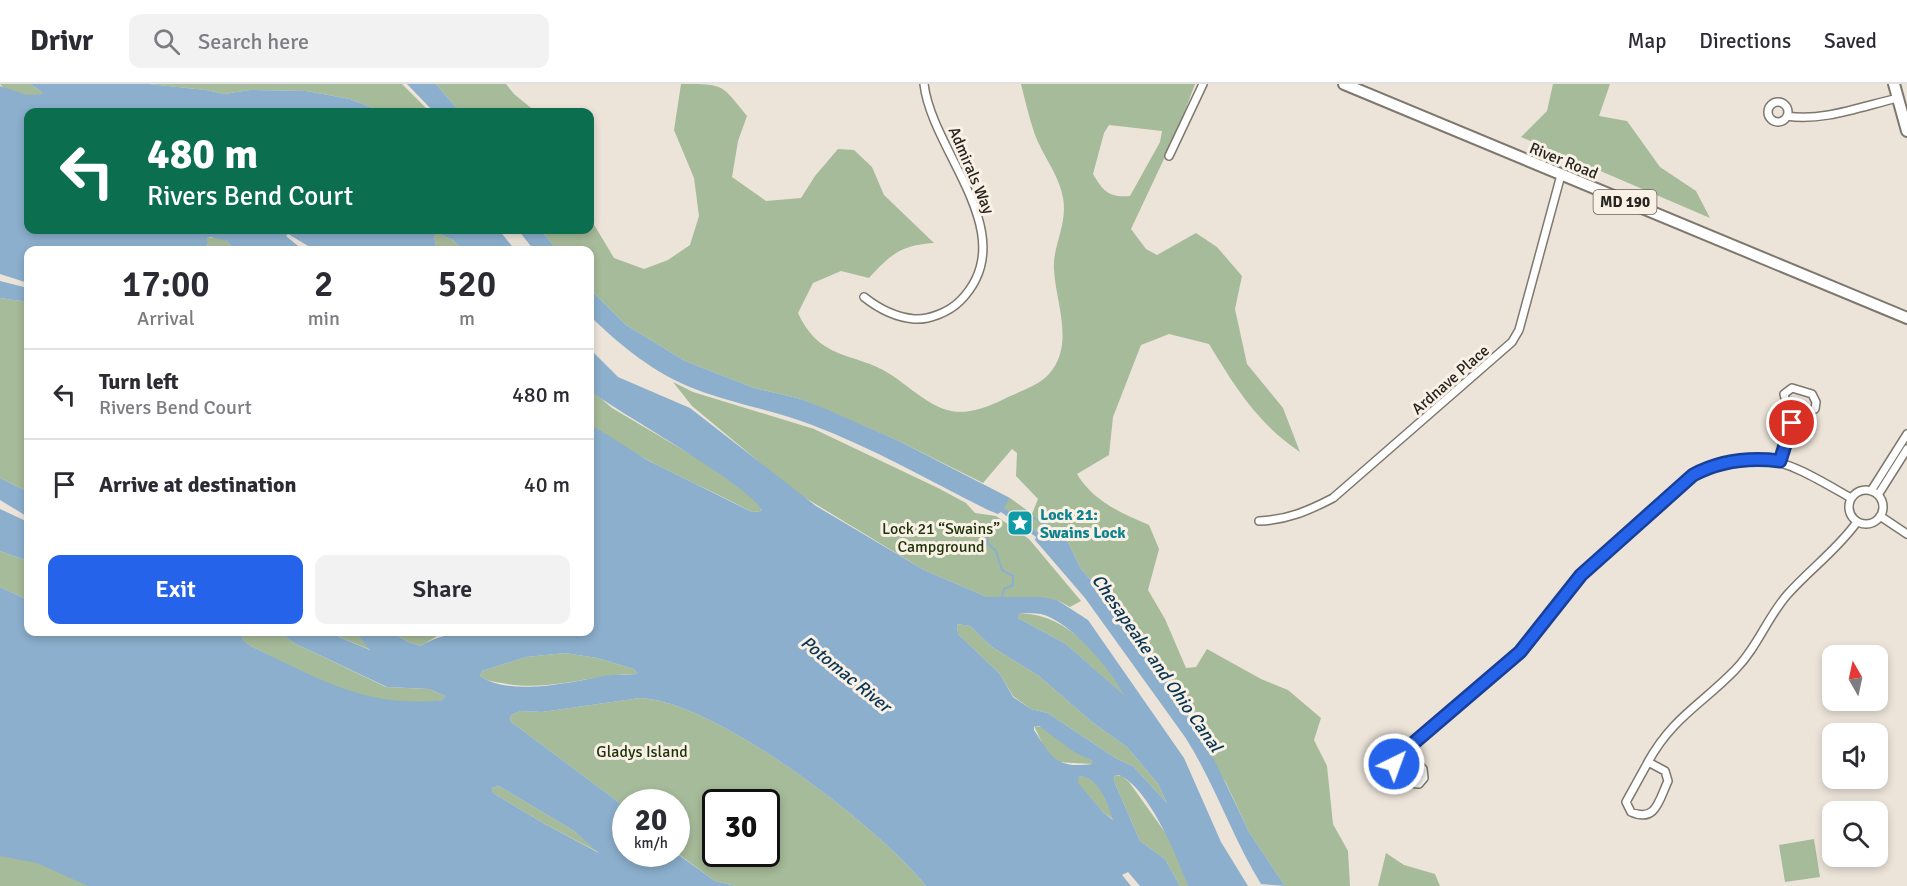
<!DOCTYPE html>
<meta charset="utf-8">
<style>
body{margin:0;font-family:Signika,sans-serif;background:#f2f2f3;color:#2b2b33;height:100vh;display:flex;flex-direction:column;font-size:22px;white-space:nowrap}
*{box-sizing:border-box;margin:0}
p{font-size:20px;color:#7c7c81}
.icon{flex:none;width:33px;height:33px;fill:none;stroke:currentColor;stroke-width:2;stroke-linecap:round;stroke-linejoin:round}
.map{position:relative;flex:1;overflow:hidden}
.side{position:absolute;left:24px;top:162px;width:570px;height:390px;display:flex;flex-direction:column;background:#fff;border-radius:12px;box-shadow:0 3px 9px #0003}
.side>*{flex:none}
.hud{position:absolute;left:24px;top:24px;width:570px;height:126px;border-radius:12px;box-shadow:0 3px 9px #0003;background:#0b6e4f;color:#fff;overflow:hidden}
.needle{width:39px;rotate:351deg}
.buttons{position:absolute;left:1822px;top:561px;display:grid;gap:12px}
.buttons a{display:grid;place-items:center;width:66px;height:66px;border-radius:12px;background:#fff;box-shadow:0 3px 9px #0003;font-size:30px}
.speed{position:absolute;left:612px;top:705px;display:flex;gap:12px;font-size:30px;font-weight:700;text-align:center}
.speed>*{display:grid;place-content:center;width:78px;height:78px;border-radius:50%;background:#fff;box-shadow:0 3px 9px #0003;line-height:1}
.speed small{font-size:15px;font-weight:400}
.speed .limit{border:3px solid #111;border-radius:9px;background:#fff;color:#111}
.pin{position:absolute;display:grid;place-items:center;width:51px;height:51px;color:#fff;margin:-26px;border:3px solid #fff;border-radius:50%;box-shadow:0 2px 6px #0007}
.me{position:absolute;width:66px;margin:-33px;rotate:42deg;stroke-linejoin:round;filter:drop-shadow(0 0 4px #0008)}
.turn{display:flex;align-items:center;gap:21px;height:126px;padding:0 24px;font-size:27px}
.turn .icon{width:78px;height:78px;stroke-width:2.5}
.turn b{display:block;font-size:42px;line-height:51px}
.eta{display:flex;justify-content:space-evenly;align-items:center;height:102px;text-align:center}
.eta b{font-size:36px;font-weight:600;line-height:42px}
.button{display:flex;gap:12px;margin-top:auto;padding:12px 24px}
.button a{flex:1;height:69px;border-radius:12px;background:#2563eb;color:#fff;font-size:24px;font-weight:600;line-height:69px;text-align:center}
.button a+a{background:#f2f2f3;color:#2b2b33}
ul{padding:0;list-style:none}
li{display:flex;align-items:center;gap:18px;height:90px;padding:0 24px;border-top:2px solid #e1e1e2}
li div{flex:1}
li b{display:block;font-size:22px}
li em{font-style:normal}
header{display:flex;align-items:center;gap:36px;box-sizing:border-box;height:84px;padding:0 30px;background:#fff;border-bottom:2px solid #e1e1e2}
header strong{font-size:28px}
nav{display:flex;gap:33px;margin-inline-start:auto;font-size:21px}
.search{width:420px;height:54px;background:#f2f2f3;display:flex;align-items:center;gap:15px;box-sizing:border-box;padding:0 21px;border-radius:12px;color:#7c7c81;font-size:22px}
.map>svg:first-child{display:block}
</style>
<header>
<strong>Drivr</strong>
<div class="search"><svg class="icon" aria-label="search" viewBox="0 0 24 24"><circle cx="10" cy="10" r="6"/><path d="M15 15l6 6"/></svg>Search here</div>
<nav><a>Map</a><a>Directions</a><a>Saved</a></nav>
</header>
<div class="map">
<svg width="1907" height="802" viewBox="0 0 1907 802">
<rect width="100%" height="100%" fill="#ece4d9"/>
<!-- green -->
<path fill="#a6bb99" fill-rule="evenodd" d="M 0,0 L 30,0 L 41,7 L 42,10 C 30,14 7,9 0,0 Z
M 149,0 L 402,0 L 430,28 L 383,28 L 350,15 L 306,7 L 250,6 L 224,10 L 206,6 Z
M 436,0 L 506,0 L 514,10 L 536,28 L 460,28 Z
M 681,0 C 725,0 721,0 747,32 L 738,57 L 732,93 L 766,117 L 801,114 L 815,92 L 838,65 L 854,66 L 872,83 L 884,111 L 934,159 C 901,161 891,170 869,194 L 841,187 L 813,199 L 798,229 C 821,279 857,267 893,292 C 937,324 951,342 1006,314 C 1018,308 1040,301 1049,290 C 1075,261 1056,220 1054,186 C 1052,163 1068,140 1063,114 C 1059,90 1042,71 1034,48 C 1029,33 1025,16 1021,0 L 1195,0 L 1179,43 L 1131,145 L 1146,165 L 1157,171 L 1196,149 L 1217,163 L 1242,192 L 1235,225 L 1247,280 L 1283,324 L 1300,368 C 1258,340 1235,303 1209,260 L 1169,250 L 1141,261 L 1113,333 L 1109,371 L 1077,390 C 1093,417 1121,429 1149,441 L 1159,465 L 1148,506 L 1165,535 L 1186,584 L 1196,583 L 1207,565 L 1261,595 L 1288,606 L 1321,634 L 1314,656 L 1327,682 L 1333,740 L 1348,767 L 1350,802 L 1285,802 L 1249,748 L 1226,699 L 1209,671 L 1209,664 L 1182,618 L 1098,504 L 1081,485 L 1068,458 L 1039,449 L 1003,424 L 1010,414 L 1032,430 L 1038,415 L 1016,392 L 1017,369 L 1012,365 L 983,399 L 901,358 L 801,315 L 754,304 L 685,277 L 626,241 L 590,205 L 590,166 L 557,166 L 541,146 L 590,146 L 590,134 L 614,174 L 644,185 L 668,176 L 690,161 L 699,132 L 694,94 L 674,46 ZM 1109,41 L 1162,47 L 1160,58 L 1130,112 C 1109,114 1103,107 1093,90 L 1104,49 Z
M 1553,0 L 1610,0 L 1599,32 L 1627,37 L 1660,83 L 1696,107 L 1710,134 L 1521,53 L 1547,27 Z
M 437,149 L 453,156 L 463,166 L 437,166 L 434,153 Z
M 218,153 L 227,157 L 233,165 L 217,166 L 206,161 L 207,154 Z
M 0,214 L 28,218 L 28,408 L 0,394 Z
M 673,298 L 693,308 L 814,345 L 938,404 L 966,419 L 975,429 L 996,432 L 1029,455 L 1081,517 L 1070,523 L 1057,516 L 987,513 L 924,486 L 794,407 L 692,322 Z
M 590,305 L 612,324 L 700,376 L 756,415 L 762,427 L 752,428 C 698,399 639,377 590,340 Z
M 0,467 L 28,477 L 28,516 L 0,503 Z
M 1018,530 C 1066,527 1103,575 1126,613 L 1066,560 L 1018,534 Z
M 957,540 L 970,542 L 992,563 L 1039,592 L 1092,638 L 1127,663 L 1158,700 L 1167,719 L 1133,682 L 1117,675 L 1048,629 L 1031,625 L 1013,612 L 1000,590 L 958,550 Z
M 240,548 L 279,548 L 294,559 L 386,603 L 429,605 L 445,612 L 444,616 C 429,618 412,620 397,619 C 346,615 296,584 251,562 L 243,556 Z
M 328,548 L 355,548 L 371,566 Z
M 391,548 L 476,548 L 437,552 L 421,562 L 408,558 Z
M 565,569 L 597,574 L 634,585 L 637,590 C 591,590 556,607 507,600 C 497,598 488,598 480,592 L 482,587 L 526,573 Z
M 640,614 C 716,617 879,743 926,802 L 736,802 L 715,797 L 677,769 L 676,718 L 626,718 L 625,723 L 510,637 L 511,631 L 521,627 L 542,628 ZM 716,718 L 766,718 L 766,770 L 716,770 Z
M 1034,642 C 1050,642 1062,660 1075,668 C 1081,671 1087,673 1093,677 L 1093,680 L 1056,678 L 1048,671 Z
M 1115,691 L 1122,692 L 1129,698 L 1172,758 L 1188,802 L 1180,802 L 1165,775 L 1140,757 L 1114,697 Z
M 1079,692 C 1099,692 1108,720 1114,736 L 1103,728 L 1077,699 Z
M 499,702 L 574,747 L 600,769 L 543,739 L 493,709 L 492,704 Z
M 0,751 L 109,802 L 0,802 Z
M 1814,755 L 1820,793 L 1785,798 L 1779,761 Z
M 1386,769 L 1404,781 L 1435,790 L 1440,802 L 1378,802 Z"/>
<!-- water -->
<path fill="#8bafcd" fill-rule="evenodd" d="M 30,0 L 149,0 L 206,6 L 224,10 L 250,6 L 306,7 L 350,15 L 383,28 L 28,28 L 28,146 L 499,146 L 515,166 L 463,166 L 453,156 L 437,149 L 434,153 L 437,166 L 315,166 L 288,150 L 286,152 L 303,166 L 28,166 L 28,199 L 0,190 L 0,2 L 27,11 L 42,10 L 41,7 ZM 211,153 L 227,157 L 233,165 L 217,166 L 207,162 L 207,154 Z
M 407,0 L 436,0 L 460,28 L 434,28 Z
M 518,146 L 541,146 L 557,166 L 534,166 Z
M 0,197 L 28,204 L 28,218 L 0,214 Z
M 590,205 L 626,241 L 685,277 L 754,304 L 801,315 L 826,325 L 901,358 L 1010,414 L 1004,424 L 1039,449 L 1044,447 L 1068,458 L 1081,485 L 1098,504 L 1182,618 L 1209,664 L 1209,671 L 1214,675 L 1249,748 L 1285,802 L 1261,800 C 1232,753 1215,700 1185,653 L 1085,514 L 1035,456 L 1036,453 L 1001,428 L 998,430 L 988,426 C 930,397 873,364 812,341 C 774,326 733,320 695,305 C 655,290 621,262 591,233 Z
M 590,265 L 618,293 L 690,324 L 816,422 L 924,486 L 987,513 L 1040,513 L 1057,516 L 1088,536 L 1184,674 L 1221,758 L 1248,802 L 1188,802 C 1177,772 1149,704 1119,691 L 1115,691 L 1114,697 L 1140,757 L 1165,775 L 1180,802 L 1140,802 L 1128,788 L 1122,791 L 1131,802 L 926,802 C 879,743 716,617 640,614 L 542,628 L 521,627 L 511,631 L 510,637 L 625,723 L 626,770 L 676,769 L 715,797 L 736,802 L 88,802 L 37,779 L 0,772 L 0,503 L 28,516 L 28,548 L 240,548 L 243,556 L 251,562 C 317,594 367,625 443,616 L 445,612 L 429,605 L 387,603 L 294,559 L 279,548 L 328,548 L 370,566 L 355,548 L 391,548 L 408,558 L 421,562 C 454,538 547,548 590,548 L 590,340 L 647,376 L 752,428 L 762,427 C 756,405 619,329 592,308 L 590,305 ZM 1018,530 C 1025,529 1034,529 1041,530 C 1070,537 1111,586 1124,611 L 1066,560 L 1018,534 ZM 957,540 L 970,542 L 992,563 L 1039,592 L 1092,638 L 1127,663 L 1158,700 L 1167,719 L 1133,682 L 1117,675 L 1048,629 L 1031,625 L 1013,613 L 1000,590 L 958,550 ZM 565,569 L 597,574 L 634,585 L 637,590 C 626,591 615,590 604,592 C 572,598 510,613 480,592 L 482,587 L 526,573 ZM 1034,642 L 1039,642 L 1074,668 L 1093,677 L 1092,680 C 1055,685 1052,673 1034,646 ZM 1079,692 C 1099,693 1108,720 1113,736 L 1103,728 L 1078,699 ZM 499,702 L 574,747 L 599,769 L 543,739 L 493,709 L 492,704 Z
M 0,394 L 28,408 L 28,433 L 0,416 Z
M 0,425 L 28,438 L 28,477 L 0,467 Z"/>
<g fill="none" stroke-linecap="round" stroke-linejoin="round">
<!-- stream -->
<path stroke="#8bafcd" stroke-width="2" d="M 1034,434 L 1058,448 L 1065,460
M 992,437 L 987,459 L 996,467 L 1002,486 L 1013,492 L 1013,501 L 1004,505 L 1002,513"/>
<!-- street casing -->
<g stroke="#7e776e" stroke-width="10">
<path id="street" d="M1768 28a10 10 0 1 1 20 0a10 10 0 1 1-20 0Z
M 1787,32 C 1822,38 1863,22 1898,14
M 1169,72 L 1203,0
M 864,213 C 879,225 894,233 914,235 C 929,236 949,228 960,217 C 1025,152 932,69 924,0
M 1792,304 L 1812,310 L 1816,318 L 1815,325 L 1805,329 L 1787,322 L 1784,310 Z
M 1780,377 L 1798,325
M1849 423a17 17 0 1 1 34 0a17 17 0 1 1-34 0Z
M 1871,407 L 1907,350
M 1878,411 L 1907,365
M 1880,432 L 1907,450
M 1259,437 C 1287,436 1308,427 1333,414 L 1512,258 L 1519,246 L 1561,91
M 1405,666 L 1423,685 L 1424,694 L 1419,700 L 1407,699 L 1395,684 L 1393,677 L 1405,666 L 1520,568 L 1581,491 L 1693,391 C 1759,356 1794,382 1851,414
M 1648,678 L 1665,687 L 1668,697 C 1659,716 1656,739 1631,728 L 1626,718 L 1647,680 L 1648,678 C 1672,634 1702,620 1735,586 C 1757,564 1767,534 1787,511 C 1810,485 1837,466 1857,438"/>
</g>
<!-- secondary casing -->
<g stroke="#7e776e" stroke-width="14">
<path id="secondary" d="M 1894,0 L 1907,47"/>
</g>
<!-- primary casing -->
<g stroke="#7e776e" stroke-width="14">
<path id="primary" d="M 1344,0 L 1907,234"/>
</g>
<!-- street -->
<use href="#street" stroke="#fff" stroke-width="7"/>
<!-- secondary -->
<use href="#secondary" stroke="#fff" stroke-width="10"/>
<!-- primary -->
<use href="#primary" stroke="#fff" stroke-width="10"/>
</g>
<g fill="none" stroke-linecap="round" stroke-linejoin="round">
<!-- route casing -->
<g stroke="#184099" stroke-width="15">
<path id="route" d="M 1394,680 L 1396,674 L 1520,568 L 1581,491 L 1693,391 C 1721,376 1749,373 1780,377 L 1792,339"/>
</g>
<!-- route -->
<use href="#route" stroke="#2563eb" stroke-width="10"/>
</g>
<!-- icons -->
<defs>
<g id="sight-square" transform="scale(1.35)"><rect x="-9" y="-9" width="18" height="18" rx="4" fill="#0f9aa8" stroke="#f9f1e6"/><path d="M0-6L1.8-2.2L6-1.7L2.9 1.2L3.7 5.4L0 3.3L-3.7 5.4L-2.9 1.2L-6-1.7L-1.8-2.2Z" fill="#fff"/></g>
</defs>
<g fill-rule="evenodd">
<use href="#sight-square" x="1020" y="439"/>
</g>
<g text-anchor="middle" stroke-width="6" stroke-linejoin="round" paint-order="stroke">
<!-- shield labels -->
<rect fill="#f9f1e6" stroke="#67625c" stroke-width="1.5" x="1593.5" y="106" width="63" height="24" rx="4.5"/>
<g font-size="15" font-weight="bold" fill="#282521">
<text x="1625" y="123">MD 190</text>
</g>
<!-- street labels -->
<g font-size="16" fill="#282521" stroke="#f9f1e6">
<text transform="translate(1564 76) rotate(22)" y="6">River Road</text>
<text transform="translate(972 86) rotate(67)" y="6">Admirals Way</text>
<text transform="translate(1450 295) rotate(-41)" y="6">Ardnave Place</text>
</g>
<!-- culture labels -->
<g font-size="16" font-weight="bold" fill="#0d838f" stroke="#f9f1e6" text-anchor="start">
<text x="1040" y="436">Lock 21:<tspan x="1040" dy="18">Swains Lock</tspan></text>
</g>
<!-- park labels -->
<g font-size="16" fill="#1c3207" stroke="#f9f1e6">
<text x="941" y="450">Lock 21 “Swains”<tspan x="941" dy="18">Campground</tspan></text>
<text x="642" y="673">Gladys Island</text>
</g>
<!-- water labels -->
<g font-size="18" font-style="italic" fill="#093654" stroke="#f9f1e6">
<text transform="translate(1157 579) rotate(55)" y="6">Chesapeake and Ohio Canal</text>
<text transform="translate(846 590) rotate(39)" y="6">Potomac River</text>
</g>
</g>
</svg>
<div class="buttons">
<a><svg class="needle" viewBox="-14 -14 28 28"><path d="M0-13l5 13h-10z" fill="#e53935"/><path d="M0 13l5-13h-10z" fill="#7c7c81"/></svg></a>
<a><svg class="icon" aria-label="sound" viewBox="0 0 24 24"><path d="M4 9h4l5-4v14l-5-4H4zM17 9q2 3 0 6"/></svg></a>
<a><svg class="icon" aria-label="search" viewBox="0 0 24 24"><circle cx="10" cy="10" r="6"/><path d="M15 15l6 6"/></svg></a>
</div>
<div class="speed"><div>20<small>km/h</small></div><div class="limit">30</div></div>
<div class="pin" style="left:1792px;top:339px;background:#d93025"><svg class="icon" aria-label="arrive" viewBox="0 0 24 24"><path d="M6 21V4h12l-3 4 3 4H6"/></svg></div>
<svg class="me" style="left:1394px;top:680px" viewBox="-20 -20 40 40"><circle r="17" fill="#2563eb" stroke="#fff" stroke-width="3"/><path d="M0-11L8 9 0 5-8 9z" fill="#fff"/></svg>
<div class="hud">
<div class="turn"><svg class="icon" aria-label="left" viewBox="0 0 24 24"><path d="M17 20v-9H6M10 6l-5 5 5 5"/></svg><div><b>480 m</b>Rivers Bend Court</div></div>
</div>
<section class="side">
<div class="eta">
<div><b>17:00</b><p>Arrival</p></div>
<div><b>2</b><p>min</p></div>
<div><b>520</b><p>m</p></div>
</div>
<ul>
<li><svg class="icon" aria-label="left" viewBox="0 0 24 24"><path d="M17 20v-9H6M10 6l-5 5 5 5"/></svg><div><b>Turn left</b><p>Rivers Bend Court</p></div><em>480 m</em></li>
<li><svg class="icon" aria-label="arrive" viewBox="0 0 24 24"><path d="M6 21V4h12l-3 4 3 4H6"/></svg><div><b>Arrive at destination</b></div><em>40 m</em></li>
</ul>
<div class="button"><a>Exit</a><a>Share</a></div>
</section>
</div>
